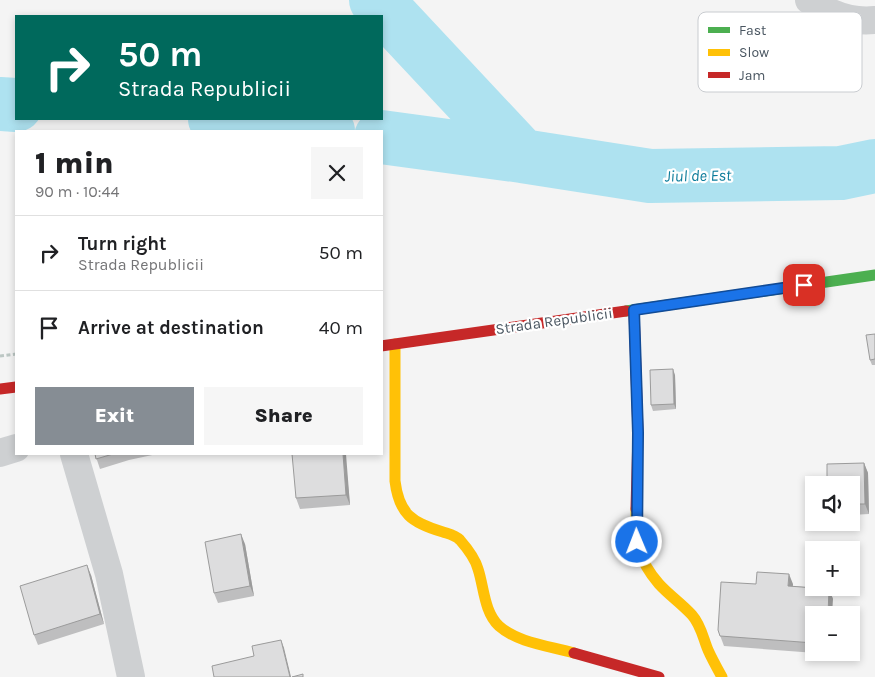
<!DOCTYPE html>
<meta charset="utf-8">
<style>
body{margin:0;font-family:Karla,sans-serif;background:#f6f6f6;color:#202124;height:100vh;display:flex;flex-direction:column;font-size:19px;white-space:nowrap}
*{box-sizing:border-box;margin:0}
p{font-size:16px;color:#757577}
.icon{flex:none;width:28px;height:28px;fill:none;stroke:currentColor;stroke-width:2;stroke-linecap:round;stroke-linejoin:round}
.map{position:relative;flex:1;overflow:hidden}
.side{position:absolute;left:15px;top:130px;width:368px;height:325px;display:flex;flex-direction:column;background:#fff;border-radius:0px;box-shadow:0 2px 8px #0003}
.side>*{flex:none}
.top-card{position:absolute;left:15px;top:15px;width:368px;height:105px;border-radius:0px;box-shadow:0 2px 8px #0003;background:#00695c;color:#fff;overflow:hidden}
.tools{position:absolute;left:805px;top:476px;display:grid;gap:10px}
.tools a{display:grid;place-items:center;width:55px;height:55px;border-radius:0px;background:#fff;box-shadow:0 2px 8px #0003;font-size:25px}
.pin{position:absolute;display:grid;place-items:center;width:42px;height:42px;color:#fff;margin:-21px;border-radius:10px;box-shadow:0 2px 8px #0006}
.me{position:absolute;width:55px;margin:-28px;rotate:359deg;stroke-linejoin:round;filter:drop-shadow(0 0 4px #0008)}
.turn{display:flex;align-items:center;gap:18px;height:105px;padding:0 20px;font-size:22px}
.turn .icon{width:65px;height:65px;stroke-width:2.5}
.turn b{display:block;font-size:35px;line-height:42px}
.round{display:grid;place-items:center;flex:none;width:52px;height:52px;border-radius:0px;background:#f6f6f6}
.overview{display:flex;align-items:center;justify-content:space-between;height:85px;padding:0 20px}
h1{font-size:30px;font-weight:800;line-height:38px}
.primary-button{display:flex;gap:10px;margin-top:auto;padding:10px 20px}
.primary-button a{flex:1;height:58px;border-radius:0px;background:#868d94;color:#fff;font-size:20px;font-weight:800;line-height:58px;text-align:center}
.primary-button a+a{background:#f6f6f6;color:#202124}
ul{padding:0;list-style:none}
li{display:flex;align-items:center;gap:15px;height:75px;padding:0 20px;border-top:1px solid #e0e0e0}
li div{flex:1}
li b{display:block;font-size:19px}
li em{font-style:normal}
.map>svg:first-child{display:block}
</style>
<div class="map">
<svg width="875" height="677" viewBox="0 0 875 677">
<rect width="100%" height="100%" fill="#f4f4f4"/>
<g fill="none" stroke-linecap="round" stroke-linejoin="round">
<!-- river -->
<path stroke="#aee2f0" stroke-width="54" d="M 376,0 L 522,156 L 650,176 L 841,173 L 875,166
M 0,104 L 16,105
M 215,119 L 328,131
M 381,137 L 522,156"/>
<!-- path -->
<path stroke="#bcc7c4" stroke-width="3" stroke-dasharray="4 2.5" stroke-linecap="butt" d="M 0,356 L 16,354"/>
<!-- street -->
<path stroke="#ced0d2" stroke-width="28" d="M 809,0 C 829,14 850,23 875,20
M 0,453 L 16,448
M 74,454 L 109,574 L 131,677"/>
<!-- fast -->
<path stroke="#4caf50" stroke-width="11" d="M 626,311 L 875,275"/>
<!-- slow -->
<path stroke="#ffc107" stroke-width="11" d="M 395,344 L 395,481 C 399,514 412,523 443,532 C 449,534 455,535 460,540 C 467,548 475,558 478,569 C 484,587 484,612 499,626 C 518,643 550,646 574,653
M 636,509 C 636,541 637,559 659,584 C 669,595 682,604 692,615 C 701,625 703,638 708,650 C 712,659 717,668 722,677"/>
<!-- jam -->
<path stroke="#c62828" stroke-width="11" d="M 634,310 L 638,433 L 636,509
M 381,346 L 626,311
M 0,389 L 16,387
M 574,653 L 659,677"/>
</g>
<!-- wall -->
<path fill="#bebebf" d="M 875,334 L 875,365 L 872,365 L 870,360 Z
M 675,375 L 676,409 L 653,411 L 651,405 Z
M 95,454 L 157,454 L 129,460 L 100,469 Z
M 345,454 L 350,505 L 300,509 L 296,498 Z
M 864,463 L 868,473 L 869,514 L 851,515 L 851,485 Z
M 245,544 L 254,596 L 218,603 L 214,593 Z
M 91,575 L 104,624 L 38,645 L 34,635 Z
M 756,584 L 793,584 L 792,586 L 829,589 L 833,599 L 814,615 L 814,652 L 829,652 L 829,654 L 724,646 L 718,630 Z"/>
<!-- shaded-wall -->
<path fill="#9b9b9b" d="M 673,369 L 675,375 L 676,409 L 674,404 Z
M 343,454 L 346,454 L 350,505 L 346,495 Z
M 864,463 L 868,473 L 869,514 L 865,504 Z
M 241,534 L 245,544 L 254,596 L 250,586 Z
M 87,565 L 91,575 L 104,624 L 100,614 Z
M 789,574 L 793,584 L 792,596 L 788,586 Z
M 829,589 L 833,599 L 832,615 L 828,615 Z
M 281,640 L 284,648 L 291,677 L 290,677 Z"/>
<!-- building -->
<path fill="#ddddde" stroke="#9b9b9b" d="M 875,334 L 875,359 L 870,360 L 866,335 Z
M 673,369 L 674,404 L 651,405 L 650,370 Z
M 95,454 L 113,454 L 96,459 Z
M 292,454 L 343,454 L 346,495 L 296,498 Z
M 864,463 L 865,504 L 851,504 L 851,485 L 827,485 L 827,464 Z
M 241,534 L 250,586 L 214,593 L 205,542 Z
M 87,565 L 100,614 L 34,635 L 20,586 Z
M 757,572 L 789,574 L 788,586 L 829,589 L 828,615 L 814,615 L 814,643 L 720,636 L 718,630 L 721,582 L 756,584 Z
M 281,640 L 290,677 L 214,677 L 212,666 L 254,656 L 252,646 Z
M 303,674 L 303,677 L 292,677 Z"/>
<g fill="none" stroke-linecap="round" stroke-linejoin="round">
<!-- route casing -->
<g stroke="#114b97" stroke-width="12">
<path id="route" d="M 637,542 L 638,433 L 634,310 L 804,285"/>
</g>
<!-- route -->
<use href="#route" stroke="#1a73e8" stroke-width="9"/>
</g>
<g text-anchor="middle" stroke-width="4.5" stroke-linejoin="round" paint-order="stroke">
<!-- street labels -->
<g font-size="15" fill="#4a5661" stroke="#fff">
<text transform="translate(554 321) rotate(-8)" y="5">Strada Republicii</text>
</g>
<!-- water labels -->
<g font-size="16" font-style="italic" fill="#0c7c9b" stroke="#fff">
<text transform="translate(698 175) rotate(-1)" y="6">Jiul de Est</text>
</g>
</g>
<!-- legend -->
<rect x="698" y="12" width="164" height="80" rx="8" fill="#fff" stroke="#c9ccd0" stroke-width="1"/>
<rect x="708" y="27" width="22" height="6" fill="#4caf50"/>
<rect x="708" y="49" width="22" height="7" fill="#ffc107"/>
<rect x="708" y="72" width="22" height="6" fill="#c62828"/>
<g font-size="14" fill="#4a5661">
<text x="739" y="35">Fast</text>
<text x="739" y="57">Slow</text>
<text x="739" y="80">Jam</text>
</g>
</svg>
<div class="tools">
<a><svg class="icon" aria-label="sound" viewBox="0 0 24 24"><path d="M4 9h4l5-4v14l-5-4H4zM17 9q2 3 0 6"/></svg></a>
<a>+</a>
<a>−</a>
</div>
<div class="pin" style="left:804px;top:285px;background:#d93025"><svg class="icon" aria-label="arrive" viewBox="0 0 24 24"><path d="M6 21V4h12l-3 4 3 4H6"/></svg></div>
<svg class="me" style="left:637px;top:542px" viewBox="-20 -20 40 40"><circle r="17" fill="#1a73e8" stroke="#fff" stroke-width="3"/><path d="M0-11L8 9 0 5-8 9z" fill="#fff"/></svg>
<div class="top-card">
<div class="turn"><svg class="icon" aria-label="right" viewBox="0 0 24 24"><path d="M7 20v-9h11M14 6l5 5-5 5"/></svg><div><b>50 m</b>Strada Republicii</div></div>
</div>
<section class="side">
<div class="overview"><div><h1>1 min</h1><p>90 m · 10:44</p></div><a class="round"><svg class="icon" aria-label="close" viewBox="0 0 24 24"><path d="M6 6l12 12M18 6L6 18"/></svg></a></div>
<ul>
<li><svg class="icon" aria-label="right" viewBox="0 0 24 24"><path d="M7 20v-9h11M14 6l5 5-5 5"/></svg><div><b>Turn right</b><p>Strada Republicii</p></div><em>50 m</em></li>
<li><svg class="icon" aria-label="arrive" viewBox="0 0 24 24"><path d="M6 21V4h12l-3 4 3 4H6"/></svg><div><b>Arrive at destination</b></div><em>40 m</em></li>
</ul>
<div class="primary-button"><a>Exit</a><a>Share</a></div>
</section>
</div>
